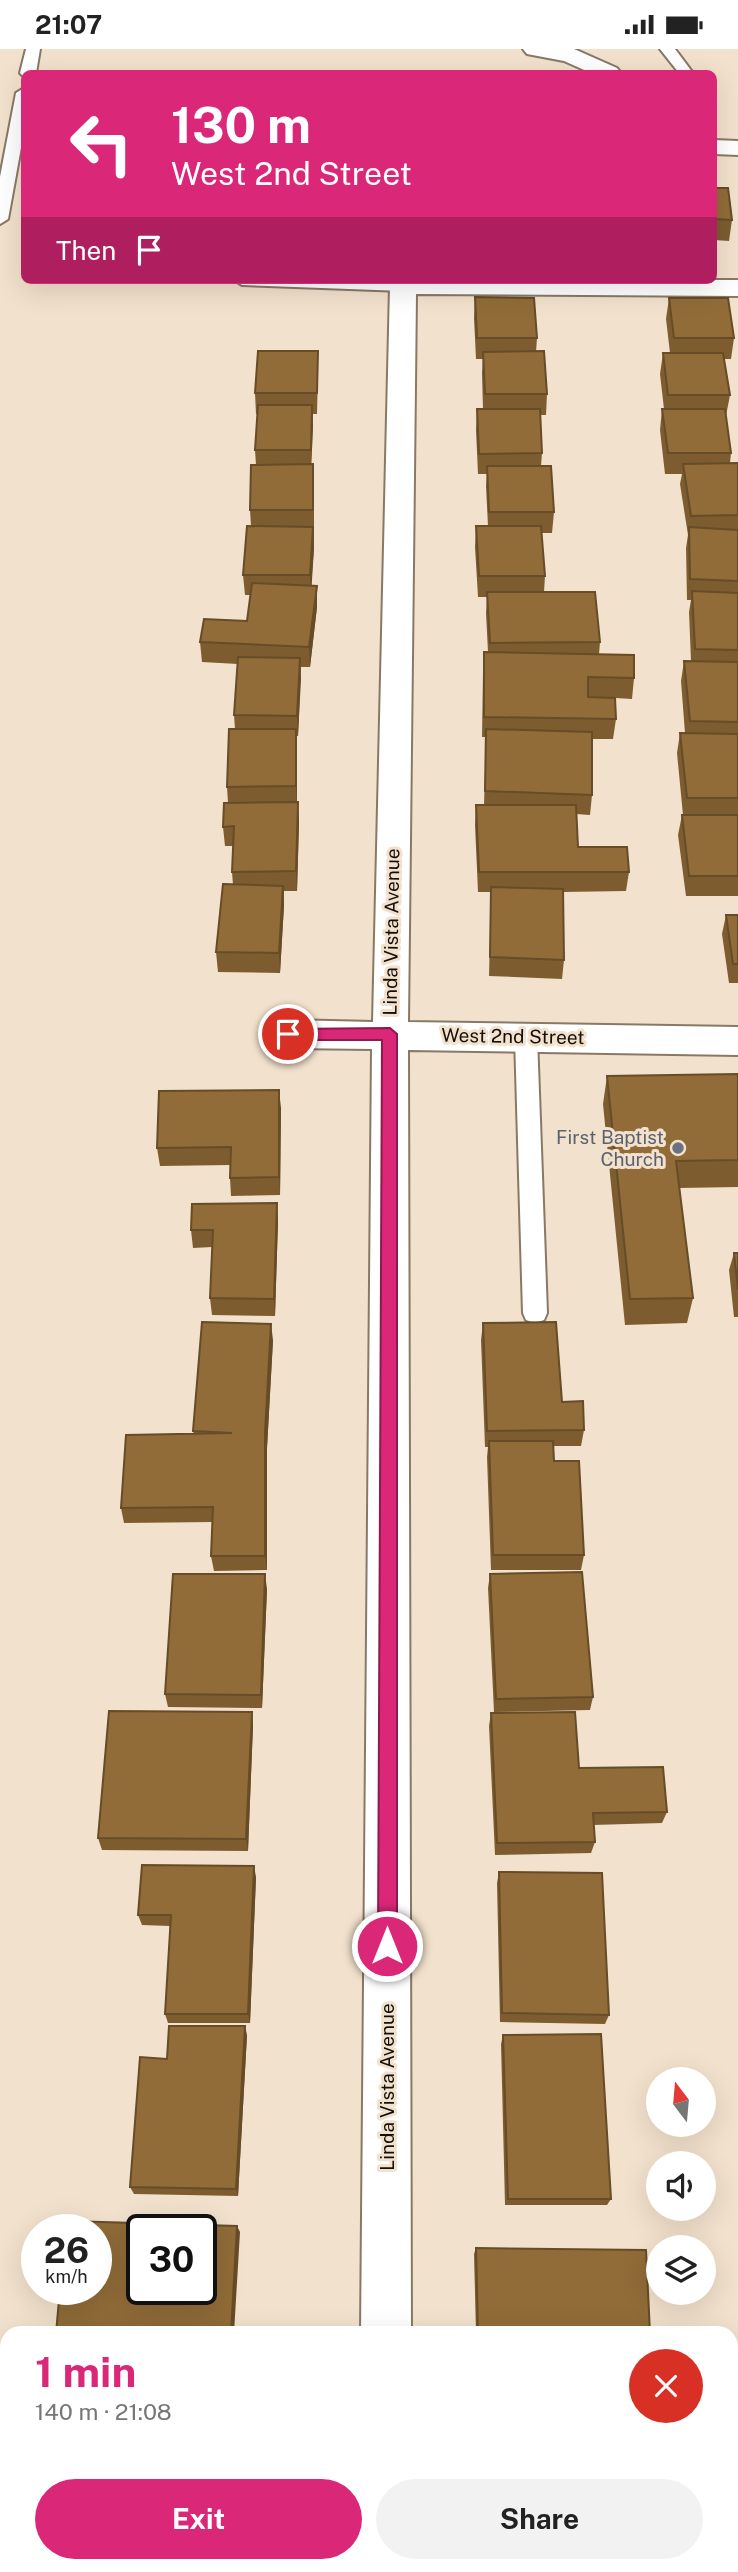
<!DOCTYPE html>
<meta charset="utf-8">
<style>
body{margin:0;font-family:"Public Sans",sans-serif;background:#f2f2f2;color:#222;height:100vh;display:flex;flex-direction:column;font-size:26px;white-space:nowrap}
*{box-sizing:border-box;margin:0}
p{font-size:23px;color:#767676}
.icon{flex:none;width:38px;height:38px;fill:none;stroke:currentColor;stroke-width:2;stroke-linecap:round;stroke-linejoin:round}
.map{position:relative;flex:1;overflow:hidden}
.sheet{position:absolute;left:0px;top:2277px;width:738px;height:247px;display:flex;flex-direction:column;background:#fff;border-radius:21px 21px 0 0;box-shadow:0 7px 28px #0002}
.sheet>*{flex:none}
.banner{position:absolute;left:21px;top:21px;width:696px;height:214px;border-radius:10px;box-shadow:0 7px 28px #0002;background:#db2777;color:#fff;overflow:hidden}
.needle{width:46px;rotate:344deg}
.buttons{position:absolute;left:646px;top:2018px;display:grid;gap:14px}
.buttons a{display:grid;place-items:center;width:70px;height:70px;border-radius:50%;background:#fff;box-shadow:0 7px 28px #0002;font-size:35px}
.speed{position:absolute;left:21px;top:2165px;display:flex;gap:14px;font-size:35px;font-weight:700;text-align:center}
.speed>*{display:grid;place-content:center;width:91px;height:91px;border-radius:50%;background:#fff;box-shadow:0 7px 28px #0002;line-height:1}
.speed small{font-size:18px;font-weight:400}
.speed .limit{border:4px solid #111;border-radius:10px;background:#fff;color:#111}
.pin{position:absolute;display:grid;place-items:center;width:60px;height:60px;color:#fff;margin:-30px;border:4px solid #fff;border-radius:50%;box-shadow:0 2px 7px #0007}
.me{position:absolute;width:77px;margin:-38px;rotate:0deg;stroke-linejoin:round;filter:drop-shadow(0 0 5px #0008)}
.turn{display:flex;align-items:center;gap:24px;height:147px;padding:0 35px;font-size:32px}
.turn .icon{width:91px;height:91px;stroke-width:2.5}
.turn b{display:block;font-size:49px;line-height:60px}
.then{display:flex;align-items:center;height:66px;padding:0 35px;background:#0003;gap:14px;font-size:26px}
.round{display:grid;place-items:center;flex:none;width:74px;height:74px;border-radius:37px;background:#f2f2f2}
.overview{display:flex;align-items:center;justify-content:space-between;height:119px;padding:0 35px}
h1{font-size:42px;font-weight:700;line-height:52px;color:#db2777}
.button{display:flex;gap:14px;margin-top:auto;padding:14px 35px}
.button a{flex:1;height:80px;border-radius:42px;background:#db2777;color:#fff;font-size:28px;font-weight:700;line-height:80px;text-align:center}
.button a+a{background:#f2f2f2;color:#222}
.status{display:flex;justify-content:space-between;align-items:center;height:49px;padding:0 35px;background:#fff;direction:ltr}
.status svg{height:19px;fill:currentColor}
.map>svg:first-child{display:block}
</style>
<div class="status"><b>21:07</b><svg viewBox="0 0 49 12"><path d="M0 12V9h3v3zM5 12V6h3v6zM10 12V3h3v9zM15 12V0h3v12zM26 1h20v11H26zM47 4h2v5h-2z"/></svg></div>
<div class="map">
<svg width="738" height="2523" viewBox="0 0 738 2523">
<rect width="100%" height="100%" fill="#f2e1cc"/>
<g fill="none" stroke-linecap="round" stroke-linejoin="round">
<!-- lane casing -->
<g stroke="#887967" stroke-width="4">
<path id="lane" d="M 26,0 L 40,0 L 36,24 L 24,24 L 24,28 L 20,24 Z
M 660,0 L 675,0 L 693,24 L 679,24 Z
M 24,39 L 24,82 L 8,170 L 0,175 L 0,128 L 16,44 Z
M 234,231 C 258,231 401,226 411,237 L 403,242 L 242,236 Z
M 526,979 L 534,982 L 537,988 L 547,1264 L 544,1271 L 535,1274 L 526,1271 L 523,1264 L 515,988 L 518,982 Z
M 91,2516 L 128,2516 L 125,2523 L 88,2523 Z
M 395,2516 L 429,2516 L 429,2523 L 395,2523 Z
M 599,2516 L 633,2516 L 634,2523 L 600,2523 Z"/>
</g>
<!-- street casing -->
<g stroke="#887967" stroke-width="4">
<path id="street" d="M 523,0 L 574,0 L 617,19 L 621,24 L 591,24 L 564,12 L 527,5 Z
M 714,91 L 738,92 L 738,106 L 714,105 Z
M 395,231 L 738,231 L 738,247 L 416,245 L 408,973 L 738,978 L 738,1006 L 408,1001 L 411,2284 L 361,2284 L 372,1000 L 288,999 L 276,995 L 270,985 L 276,975 L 288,971 L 373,973 L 390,237 Z
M 0,2449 L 7,2449 L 7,2501 L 0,2501 Z
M 738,2465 L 738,2519 L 727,2516 L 732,2516 L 732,2466 Z"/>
</g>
<!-- lane -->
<use href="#lane" fill="#fff" fill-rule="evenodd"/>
<!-- street -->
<use href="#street" fill="#fff" fill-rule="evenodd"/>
</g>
<!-- wall -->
<path fill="#7d5d30" d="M 714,139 L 732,171 L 729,192 L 714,191 Z
M 475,248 L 537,289 L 536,303 L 547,345 L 546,366 L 540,366 L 542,404 L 541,417 L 554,463 L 552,484 L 541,484 L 545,527 L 544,543 L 600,593 L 599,605 L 634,629 L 632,650 L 615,649 L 616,670 L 613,690 L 592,690 L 592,746 L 590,766 L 576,765 L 578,798 L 629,823 L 626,842 L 563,843 L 564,911 L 562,930 L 489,927 L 491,843 L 478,843 L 475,776 L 476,756 L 484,756 L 486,688 L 482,688 L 483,623 L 484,603 L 488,603 L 486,564 L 487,548 L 478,548 L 475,498 L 476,477 L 488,477 L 486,437 L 487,425 L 478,425 L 476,381 L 477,360 L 483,360 L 482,324 L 483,310 L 476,310 L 474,269 Z
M 669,249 L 734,289 L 731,310 L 724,310 L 730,346 L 726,367 L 731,404 L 730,414 L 738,414 L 738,847 L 686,847 L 678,786 L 682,766 L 683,766 L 677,704 L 680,684 L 685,684 L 681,632 L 684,612 L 691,612 L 689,563 L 691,551 L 687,551 L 686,499 L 688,486 L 680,435 L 682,425 L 665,425 L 660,381 L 662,360 L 664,360 L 660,325 L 663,304 L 670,304 L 666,270 Z
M 318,323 L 317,365 L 313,365 L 311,415 L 314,436 L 314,499 L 311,537 L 317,558 L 310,618 L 301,618 L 298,687 L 297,687 L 297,753 L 298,753 L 299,773 L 297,842 L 284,842 L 284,856 L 280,924 L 218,923 L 216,903 L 233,836 L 232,823 L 233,797 L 225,797 L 223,778 L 228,754 L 227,738 L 235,680 L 234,666 L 238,615 L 202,613 L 200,593 L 247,572 L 250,546 L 245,546 L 243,526 L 251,477 L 250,461 L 256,416 L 255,401 L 258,365 L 256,365 L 255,344 Z
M 726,866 L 738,866 L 738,934 L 729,934 L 722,885 Z
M 738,1025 L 738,1138 L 679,1139 L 693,1249 L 687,1274 L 625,1276 L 603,1055 L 607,1027 Z
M 281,1059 L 280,1146 L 231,1147 L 230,1129 L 230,1116 L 160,1117 L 157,1099 Z
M 277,1154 L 278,1172 L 275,1267 L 212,1266 L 210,1249 L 212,1198 L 193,1199 L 191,1181 Z
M 734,1204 L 738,1204 L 738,1268 L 734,1268 L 729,1221 Z
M 483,1274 L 562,1353 L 584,1381 L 581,1397 L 553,1397 L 554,1412 L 584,1506 L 581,1521 L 491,1521 L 487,1408 L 488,1398 L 485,1398 L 481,1291 Z
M 273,1291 L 267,1399 L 267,1521 L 214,1522 L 211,1507 L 213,1473 L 124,1474 L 121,1459 L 194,1385 L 193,1382 Z
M 490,1525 L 593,1648 L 590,1661 L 494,1663 L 488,1539 Z
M 267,1540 L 262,1659 L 168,1658 L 165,1645 Z
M 252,1663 L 253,1676 L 248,1802 L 102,1801 L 98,1789 Z
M 491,1664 L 579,1719 L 667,1763 L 662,1774 L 593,1776 L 595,1793 L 591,1804 L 495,1806 L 489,1677 Z
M 499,1823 L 609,1966 L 605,1975 L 500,1973 L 497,1834 Z
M 256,1828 L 250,1974 L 168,1974 L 165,1965 L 170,1877 L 142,1876 L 138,1866 Z
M 247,1986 L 238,2147 L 134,2145 L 130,2138 L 167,2010 Z
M 503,1986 L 611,2150 L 607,2156 L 505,2156 L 501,1995 Z
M 476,2199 L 650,2284 L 476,2284 L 474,2205 Z"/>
<!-- shaded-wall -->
<path fill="#664c27" d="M 312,356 L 313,377 L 311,422 L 311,401 Z
M 313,478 L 314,499 L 311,547 L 310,526 Z
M 317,537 L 317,558 L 310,618 L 309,598 Z
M 300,609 L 301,630 L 298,687 L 297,667 Z
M 296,680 L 297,700 L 297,757 L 296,737 Z
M 298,753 L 299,773 L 297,842 L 296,822 Z
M 283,837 L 284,856 L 280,924 L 279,904 Z
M 279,1041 L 281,1059 L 280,1146 L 279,1128 Z
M 277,1154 L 278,1172 L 275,1267 L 274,1250 Z
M 271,1275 L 273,1291 L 267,1399 L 267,1521 L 265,1507 L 265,1383 Z
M 265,1525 L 267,1540 L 262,1659 L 261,1646 Z
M 252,1663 L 253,1676 L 248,1802 L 246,1790 Z
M 254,1817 L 256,1828 L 250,1974 L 248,1965 Z
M 245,1977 L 247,1986 L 238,2147 L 236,2140 Z
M 237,2177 L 240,2183 L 234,2284 L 231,2284 Z"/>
<!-- building -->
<path fill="#916c38" stroke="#664c27" stroke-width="2" fill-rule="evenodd" d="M 714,139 L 728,139 L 732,171 L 714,170 Z
M 475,248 L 534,249 L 537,289 L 477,289 Z
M 669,249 L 728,249 L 734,289 L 674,289 Z
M 258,302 L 318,302 L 317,344 L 255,344 Z
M 544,302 L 547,345 L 485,345 L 483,303 Z
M 663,304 L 723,304 L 730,346 L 668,346 Z
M 258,356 L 312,356 L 311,401 L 255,401 Z
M 477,360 L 540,360 L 542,404 L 479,405 Z
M 662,360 L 725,360 L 731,404 L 668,404 Z
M 738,414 L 738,466 L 691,467 L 683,415 Z
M 313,415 L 313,461 L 250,461 L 251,416 Z
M 487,417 L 551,417 L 554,463 L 489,463 Z
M 247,477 L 313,478 L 310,526 L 243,526 Z
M 476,477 L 541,477 L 545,527 L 479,527 Z
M 689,478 L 738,481 L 738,532 L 690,530 Z
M 252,534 L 317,537 L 309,598 L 200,593 L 204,570 L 247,572 Z
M 692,542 L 738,544 L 738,601 L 695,600 Z
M 487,543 L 595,543 L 600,593 L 490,594 Z
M 484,603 L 634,606 L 634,629 L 588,628 L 588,648 L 615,649 L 616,670 L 484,668 Z
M 238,608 L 300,609 L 297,667 L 234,666 Z
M 684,612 L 738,613 L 738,673 L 690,672 Z
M 229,680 L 296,680 L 296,737 L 227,738 Z
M 486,680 L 592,683 L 592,746 L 485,742 Z
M 680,684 L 738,685 L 738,749 L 687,749 Z
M 298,753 L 296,822 L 232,823 L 234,777 L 223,778 L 224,754 Z
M 476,756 L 576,756 L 578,798 L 627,798 L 629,823 L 479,823 Z
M 682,766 L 738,766 L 738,827 L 689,827 Z
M 223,835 L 283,837 L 279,904 L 216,903 Z
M 491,838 L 563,840 L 564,911 L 490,908 Z
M 726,866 L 738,866 L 738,915 L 733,915 Z
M 738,1025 L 738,1111 L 676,1112 L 693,1249 L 630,1250 L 607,1027 Z
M 279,1041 L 279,1128 L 230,1129 L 231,1098 L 157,1099 L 159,1042 Z
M 277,1154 L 274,1250 L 210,1249 L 213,1181 L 191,1181 L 192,1155 Z
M 734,1204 L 738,1204 L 738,1241 Z
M 202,1273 L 271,1275 L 265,1383 L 265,1507 L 211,1507 L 213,1458 L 121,1459 L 126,1386 L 232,1384 L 193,1382 Z
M 556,1273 L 562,1353 L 583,1352 L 584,1381 L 487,1382 L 483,1274 Z
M 489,1392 L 553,1392 L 554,1412 L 579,1412 L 584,1506 L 493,1506 Z
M 582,1523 L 593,1648 L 496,1650 L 490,1525 Z
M 173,1525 L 265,1525 L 261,1646 L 165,1645 Z
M 109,1662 L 252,1663 L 246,1790 L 98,1789 Z
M 575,1663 L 579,1719 L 663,1718 L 667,1763 L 593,1764 L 595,1793 L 497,1794 L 491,1664 Z
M 142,1816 L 254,1817 L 248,1965 L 165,1965 L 171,1866 L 138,1866 Z
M 499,1823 L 602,1824 L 609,1966 L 502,1964 Z
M 169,1977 L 245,1977 L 236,2140 L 130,2138 L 140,2008 L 167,2010 Z
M 601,1985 L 611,2150 L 508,2150 L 503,1986 Z
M 68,2172 L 237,2177 L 231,2284 L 56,2284 L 60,2240 L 96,2240 L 96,2180 L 67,2180 ZM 142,2180 L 201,2180 L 201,2240 L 142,2240 Z
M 476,2199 L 646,2201 L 650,2284 L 478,2284 Z"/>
<!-- route -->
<path fill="#db2777" stroke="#8e194d" stroke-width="2" d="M 390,979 L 397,985 L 397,1897 L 394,1904 L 387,1906 L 381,1904 L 378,1897 L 382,991 L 288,991 L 280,985 L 288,980 Z"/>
<!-- markers -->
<circle fill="#6b7280" stroke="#f2e1cc" stroke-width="2.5" cx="678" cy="1099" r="7"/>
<g text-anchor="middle" stroke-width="6" stroke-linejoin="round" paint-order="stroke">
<!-- street labels -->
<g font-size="19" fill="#140f08" stroke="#f2e1cc">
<text transform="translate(391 883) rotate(-89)" y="7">Linda Vista Avenue</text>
<text transform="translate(513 987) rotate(1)" y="7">West 2nd Street</text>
<text transform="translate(387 2038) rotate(-90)" y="7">Linda Vista Avenue</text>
</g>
<!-- worship labels -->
<g font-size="19" fill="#5b616d" stroke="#f2e1cc" text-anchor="end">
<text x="664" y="1095">First Baptist<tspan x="664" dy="22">Church</tspan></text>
</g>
</g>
</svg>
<div class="buttons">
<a><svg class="needle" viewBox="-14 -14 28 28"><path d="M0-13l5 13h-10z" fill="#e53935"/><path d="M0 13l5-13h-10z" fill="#767676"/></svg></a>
<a><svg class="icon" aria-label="sound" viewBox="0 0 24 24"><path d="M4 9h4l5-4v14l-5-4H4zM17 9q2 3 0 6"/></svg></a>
<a><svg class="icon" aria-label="layers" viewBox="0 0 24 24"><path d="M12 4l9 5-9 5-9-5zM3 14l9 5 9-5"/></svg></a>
</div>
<div class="speed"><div>26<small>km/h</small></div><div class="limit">30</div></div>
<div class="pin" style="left:288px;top:985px;background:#d93025"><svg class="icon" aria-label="arrive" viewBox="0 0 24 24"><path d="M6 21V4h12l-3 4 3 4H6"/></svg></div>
<svg class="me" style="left:387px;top:1897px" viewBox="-20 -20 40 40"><circle r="17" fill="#db2777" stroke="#fff" stroke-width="3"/><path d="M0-11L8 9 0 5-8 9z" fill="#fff"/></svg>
<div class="banner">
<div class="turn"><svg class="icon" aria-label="left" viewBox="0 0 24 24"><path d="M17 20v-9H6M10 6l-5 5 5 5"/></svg><div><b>130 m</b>West 2nd Street</div></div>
<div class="then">Then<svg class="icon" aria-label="arrive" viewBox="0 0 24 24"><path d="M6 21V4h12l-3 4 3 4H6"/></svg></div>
</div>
<section class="sheet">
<div class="overview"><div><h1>1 min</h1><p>140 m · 21:08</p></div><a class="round" style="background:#d93025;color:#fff"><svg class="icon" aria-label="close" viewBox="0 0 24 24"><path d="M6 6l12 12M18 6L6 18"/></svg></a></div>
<div class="button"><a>Exit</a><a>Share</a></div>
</section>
</div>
